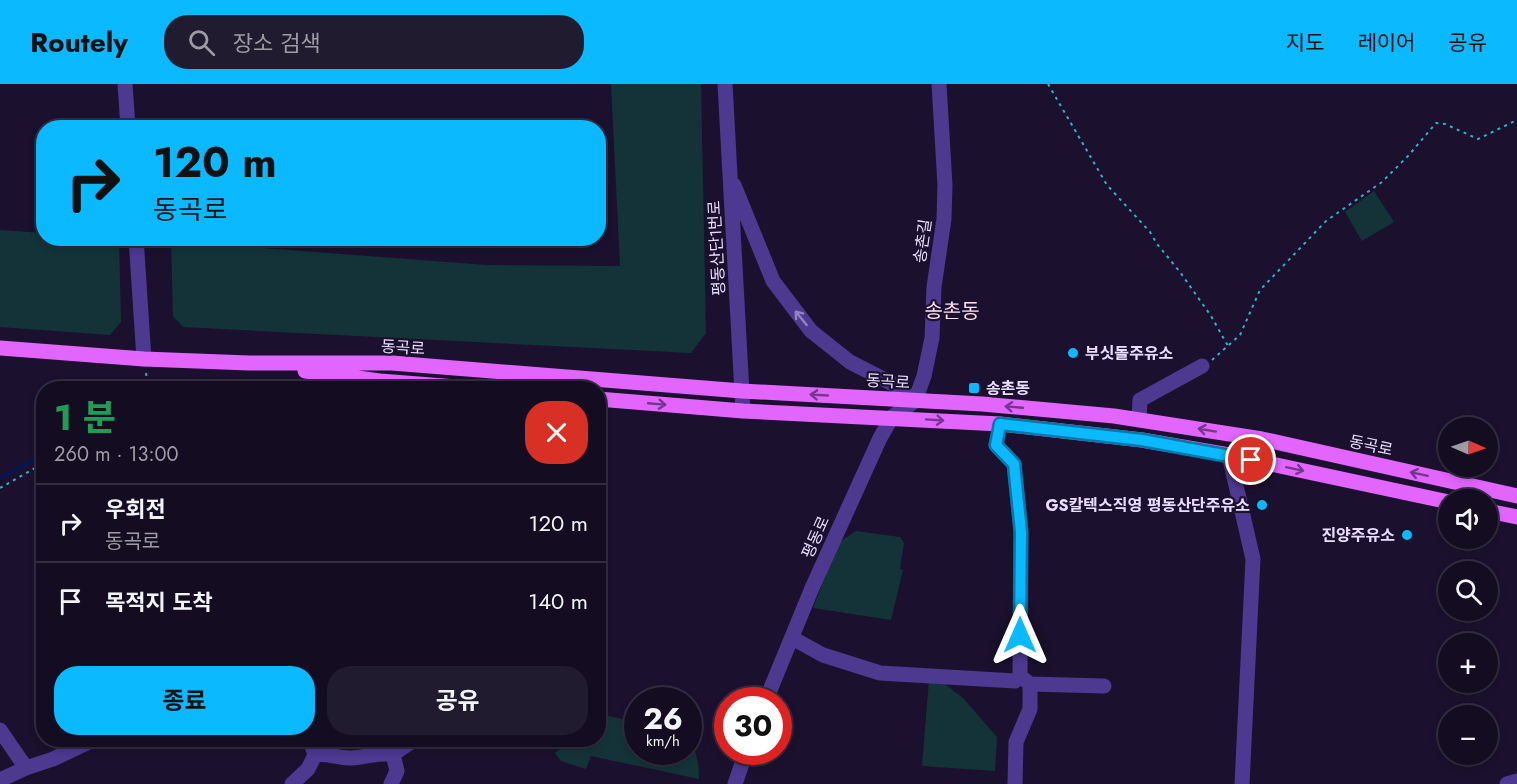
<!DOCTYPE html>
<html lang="ko">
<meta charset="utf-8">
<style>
body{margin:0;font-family:Jost,"Noto Sans KR",sans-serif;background:#211b2f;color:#f1f3f6;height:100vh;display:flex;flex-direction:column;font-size:22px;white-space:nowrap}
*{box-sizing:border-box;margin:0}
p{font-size:20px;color:#9d9ca5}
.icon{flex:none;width:33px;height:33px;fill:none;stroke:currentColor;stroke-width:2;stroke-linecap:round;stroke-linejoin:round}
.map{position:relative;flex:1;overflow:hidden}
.details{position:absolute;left:36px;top:297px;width:570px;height:366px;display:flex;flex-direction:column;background:#140d22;border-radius:24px;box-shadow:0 3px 9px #0003,0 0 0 2px #332d40}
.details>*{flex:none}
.guide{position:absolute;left:36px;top:36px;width:570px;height:126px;border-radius:24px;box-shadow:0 3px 9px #0003,0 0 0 2px #332d40;background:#0ab9ff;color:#111;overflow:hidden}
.needle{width:39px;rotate:92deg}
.fabs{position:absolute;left:1438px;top:333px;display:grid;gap:12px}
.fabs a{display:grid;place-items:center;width:60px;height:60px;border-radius:50%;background:#140d22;box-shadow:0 3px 9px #0003,0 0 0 2px #332d40;font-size:30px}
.speed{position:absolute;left:624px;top:603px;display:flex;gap:12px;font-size:30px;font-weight:700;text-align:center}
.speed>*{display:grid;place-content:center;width:78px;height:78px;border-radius:50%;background:#140d22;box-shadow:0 3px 9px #0003,0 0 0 2px #332d40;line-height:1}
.speed small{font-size:15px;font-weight:400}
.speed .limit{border:9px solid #d22;background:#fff;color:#111}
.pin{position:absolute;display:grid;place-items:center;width:51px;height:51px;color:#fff;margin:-26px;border:3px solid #fff;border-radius:50%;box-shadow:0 2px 6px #0007}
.me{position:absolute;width:66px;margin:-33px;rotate:0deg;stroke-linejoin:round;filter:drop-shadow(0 0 4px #0008)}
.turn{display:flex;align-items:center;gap:21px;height:126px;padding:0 18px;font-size:27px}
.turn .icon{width:78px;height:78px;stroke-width:2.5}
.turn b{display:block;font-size:42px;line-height:51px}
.round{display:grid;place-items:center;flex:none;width:63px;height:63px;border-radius:24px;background:#211b2f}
.overview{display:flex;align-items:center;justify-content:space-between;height:102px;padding:0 18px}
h1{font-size:36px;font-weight:700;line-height:45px;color:#1e9e55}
.cta{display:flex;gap:12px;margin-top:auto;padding:12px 18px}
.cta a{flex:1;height:69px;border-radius:24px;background:#0ab9ff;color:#111;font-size:24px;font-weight:700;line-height:69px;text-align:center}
.cta a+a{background:#211b2f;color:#f1f3f6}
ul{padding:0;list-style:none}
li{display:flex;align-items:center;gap:18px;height:78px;padding:0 18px;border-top:2px solid #332d40}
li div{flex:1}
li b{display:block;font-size:22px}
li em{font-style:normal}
header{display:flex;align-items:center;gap:36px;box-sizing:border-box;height:84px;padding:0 30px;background:#0ab9ff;color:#111}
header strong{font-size:28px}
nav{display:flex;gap:33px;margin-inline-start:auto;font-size:21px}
.search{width:420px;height:54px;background:#211b2f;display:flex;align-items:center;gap:15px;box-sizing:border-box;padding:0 21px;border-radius:24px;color:#9d9ca5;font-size:22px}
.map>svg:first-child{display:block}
</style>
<header>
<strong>Routely</strong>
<div class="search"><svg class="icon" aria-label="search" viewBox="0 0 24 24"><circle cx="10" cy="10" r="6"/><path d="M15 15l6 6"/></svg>장소 검색</div>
<nav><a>지도</a><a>레이어</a><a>공유</a></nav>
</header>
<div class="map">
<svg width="1517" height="700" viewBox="0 0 1517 700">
<rect width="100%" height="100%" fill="#1b112e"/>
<!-- green -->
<path fill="#133339" d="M 611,0 L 701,0 L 706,249 L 691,269 L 183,243 L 173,232 L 171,157 L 486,181 L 620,182 Z
M 1374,107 L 1394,138 L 1362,157 L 1345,128 Z
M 0,146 L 43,149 L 44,154 L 119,155 L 121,238 L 110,251 L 0,243 Z
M 856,447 L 900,453 L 904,459 L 900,485 L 903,486 L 891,536 L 813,524 L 838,459 Z
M 929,596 L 942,598 L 963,614 L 997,653 L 995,687 L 922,682 Z
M 599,630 L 637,638 L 638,668 L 688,668 L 689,655 C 697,669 699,679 699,695 L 591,672 L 586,685 L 561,677 L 555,669 L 567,659 L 568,656 L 598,656 Z"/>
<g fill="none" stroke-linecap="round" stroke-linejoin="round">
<!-- stream -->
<path stroke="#081550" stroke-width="4" d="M 0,394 L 44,370"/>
<!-- path -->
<path stroke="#2bb3c7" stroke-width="2" stroke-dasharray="3 4.5" stroke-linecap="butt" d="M 1048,0 L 1107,101 L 1150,148 L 1157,160 L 1180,188 L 1211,232 L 1228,262
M 1212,276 L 1240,251 L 1260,206 L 1326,137 L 1382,98 L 1408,72 L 1436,39 L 1445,40 L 1478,55 L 1517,36
M 146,289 L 148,304
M 0,404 L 44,379"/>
<!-- minor -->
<path stroke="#4d3990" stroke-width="15" d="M 125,0 L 128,44
M 725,0 L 743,327
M 734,101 L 773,197 L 811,247 L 850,278 L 895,301 L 915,317
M 136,154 L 144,275
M 915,317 L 924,292 L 932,254 L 934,203 L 944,135 L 945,101 L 939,0
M 1139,335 L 1140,316 L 1202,282
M 1000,340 L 996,361 L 1014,380 L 1021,448 L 1020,592 L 1030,600 L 1104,602
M 1229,371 L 1253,475 L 1242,700
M 792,554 L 823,571 L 880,589 L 1015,597 L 1020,592
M 766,616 L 812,504 L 880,354 L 892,333 L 915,317
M 0,646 L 26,684
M 310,656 L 315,671 C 327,669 337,674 349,674 C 364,674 377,668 393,670 L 414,656
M 0,696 L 26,684 L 53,675 L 93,656
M 292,700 L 308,685 L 315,671
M 391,700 L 397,687 L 393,670
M 735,700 L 746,668
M 1015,700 L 1016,658 L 1030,625 L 1030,600
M 1507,700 L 1517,697"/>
<!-- major -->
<path stroke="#e265ff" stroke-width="15" d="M 0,264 L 144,275 L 249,279 L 392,279 L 742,307 L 982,320 L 1114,332 L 1262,355 L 1517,412
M 305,287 L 380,297 L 469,304
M 598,315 L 743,327 L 1000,340 L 1142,356 L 1229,371 L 1449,418
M 1488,427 L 1517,433"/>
</g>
<!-- one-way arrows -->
<defs><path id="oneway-shaft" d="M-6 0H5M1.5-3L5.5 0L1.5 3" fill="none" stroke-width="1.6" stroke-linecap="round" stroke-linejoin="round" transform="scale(1.5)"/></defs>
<use stroke="#9383c2" href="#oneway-shaft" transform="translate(801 234) rotate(-129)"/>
<g stroke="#75378c">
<use href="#oneway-shaft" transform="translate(819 311) rotate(-177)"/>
<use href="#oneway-shaft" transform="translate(657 320) rotate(5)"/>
<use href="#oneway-shaft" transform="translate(1014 323) rotate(-175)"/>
<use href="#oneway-shaft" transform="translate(935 336) rotate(4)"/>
<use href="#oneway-shaft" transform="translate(1207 346) rotate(-170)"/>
<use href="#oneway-shaft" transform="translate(1295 385) rotate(12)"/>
<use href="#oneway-shaft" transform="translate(1419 390) rotate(-168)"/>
</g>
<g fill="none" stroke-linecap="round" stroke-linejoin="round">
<!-- route casing -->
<g stroke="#0678a6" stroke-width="15">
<path id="route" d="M 1020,551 L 1021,448 L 1014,380 L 996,361 L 1000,340 L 1142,356 L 1251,376"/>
</g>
<!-- route -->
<use href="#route" stroke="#0ab9ff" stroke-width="10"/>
</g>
<!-- markers -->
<g fill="#0ab9ff" stroke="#1b112e" stroke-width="2">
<circle cx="1073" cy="269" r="6"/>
<rect x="968" y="298" width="12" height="12" rx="3"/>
<circle cx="1262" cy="421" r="6"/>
<circle cx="1407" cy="451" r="6"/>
</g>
<g text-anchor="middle" stroke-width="4.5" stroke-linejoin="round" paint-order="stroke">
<!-- street labels -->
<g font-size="16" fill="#e8deff" stroke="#1b112e">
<text transform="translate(922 157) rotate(-82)" y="6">송촌길</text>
<text transform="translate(716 164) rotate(-93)" y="6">평동산단1번로</text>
<text transform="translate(403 263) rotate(3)" y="6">동곡로</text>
<text transform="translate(888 297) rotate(3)" y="6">동곡로</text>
<text transform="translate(1371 361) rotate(12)" y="6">동곡로</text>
<text transform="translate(815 453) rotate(-66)" y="6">평동로</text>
</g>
<!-- poi labels -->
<g font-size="16" font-weight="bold" fill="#e8deff" stroke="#1b112e" text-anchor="start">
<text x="1085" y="275">부싯돌주유소</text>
<text x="986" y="310">송촌동</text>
<text x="1250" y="427" text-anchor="end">GS칼텍스직영 평동산단주유소</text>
<text x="1395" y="457" text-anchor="end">진양주유소</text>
</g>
<!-- quarter labels -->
<g font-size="20" fill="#ffe0ee" stroke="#1b112e">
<text x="952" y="234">송촌동</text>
</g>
</g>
</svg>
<div class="fabs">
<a><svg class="needle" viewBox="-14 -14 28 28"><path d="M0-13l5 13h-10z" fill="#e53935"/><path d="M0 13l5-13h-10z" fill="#9d9ca5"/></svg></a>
<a><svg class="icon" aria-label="sound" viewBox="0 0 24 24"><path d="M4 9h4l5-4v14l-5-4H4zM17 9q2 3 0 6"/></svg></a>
<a><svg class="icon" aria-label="search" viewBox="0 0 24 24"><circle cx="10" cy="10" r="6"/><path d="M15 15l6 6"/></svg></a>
<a>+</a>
<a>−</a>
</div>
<div class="speed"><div>26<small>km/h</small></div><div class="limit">30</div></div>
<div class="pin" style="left:1251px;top:376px;background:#d93025"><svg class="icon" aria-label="arrive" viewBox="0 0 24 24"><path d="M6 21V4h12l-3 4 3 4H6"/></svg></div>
<svg class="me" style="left:1020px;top:551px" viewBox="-20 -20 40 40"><path d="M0-17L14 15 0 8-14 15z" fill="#0ab9ff" stroke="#fff" stroke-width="4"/></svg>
<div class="guide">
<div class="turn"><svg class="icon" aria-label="right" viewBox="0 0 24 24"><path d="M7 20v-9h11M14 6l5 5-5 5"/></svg><div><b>120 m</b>동곡로</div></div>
</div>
<section class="details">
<div class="overview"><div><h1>1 분</h1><p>260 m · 13:00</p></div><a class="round" style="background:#d93025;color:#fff"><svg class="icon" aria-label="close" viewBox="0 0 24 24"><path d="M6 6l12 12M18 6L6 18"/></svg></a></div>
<ul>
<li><svg class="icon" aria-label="right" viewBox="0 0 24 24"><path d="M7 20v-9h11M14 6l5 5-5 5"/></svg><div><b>우회전</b><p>동곡로</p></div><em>120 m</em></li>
<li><svg class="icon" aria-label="arrive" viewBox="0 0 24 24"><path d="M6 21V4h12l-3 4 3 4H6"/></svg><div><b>목적지 도착</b></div><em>140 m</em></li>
</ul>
<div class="cta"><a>종료</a><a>공유</a></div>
</section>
</div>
